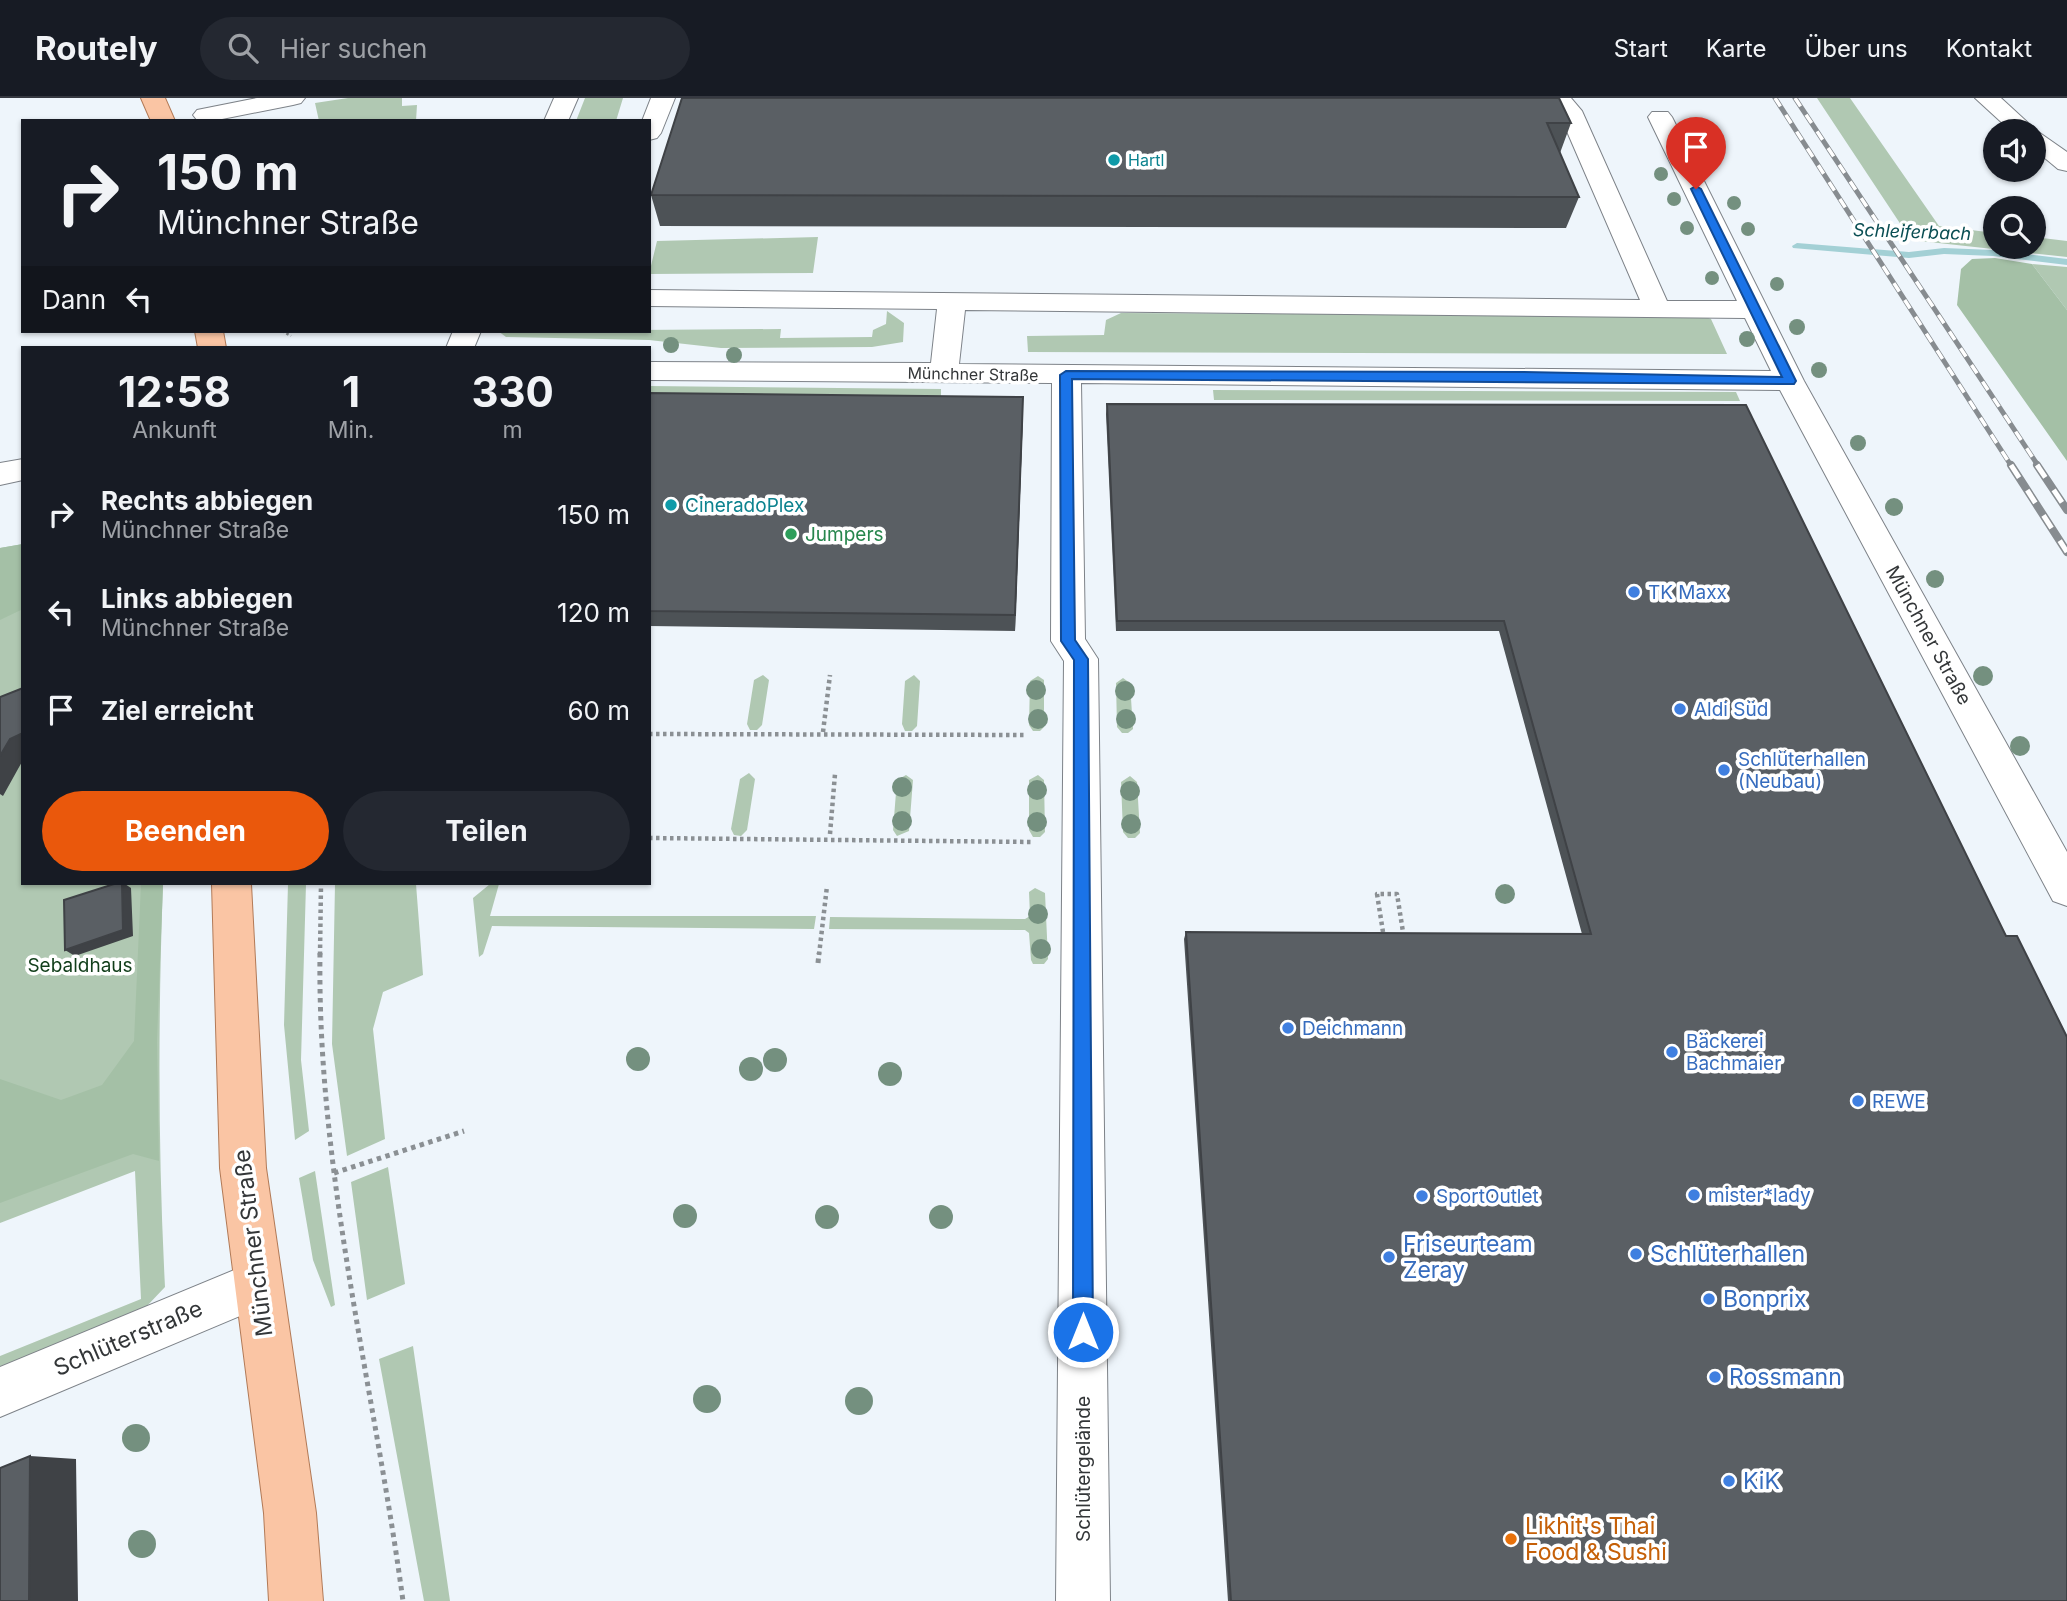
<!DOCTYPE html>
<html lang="de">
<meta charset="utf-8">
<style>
body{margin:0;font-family:Inter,sans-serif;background:#242831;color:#f1f3f6;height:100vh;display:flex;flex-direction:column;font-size:26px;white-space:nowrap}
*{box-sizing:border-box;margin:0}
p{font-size:23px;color:#9ea1a6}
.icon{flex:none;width:38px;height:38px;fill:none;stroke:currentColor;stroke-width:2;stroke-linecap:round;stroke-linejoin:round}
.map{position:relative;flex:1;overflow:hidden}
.details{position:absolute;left:21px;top:248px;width:630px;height:539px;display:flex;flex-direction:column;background:#171b24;border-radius:0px;box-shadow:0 2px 5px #0004}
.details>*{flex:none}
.guide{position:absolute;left:21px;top:21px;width:630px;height:214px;border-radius:0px;box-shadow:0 2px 5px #0004;background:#171b24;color:#f1f3f6;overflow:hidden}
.buttons{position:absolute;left:1983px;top:21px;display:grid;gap:14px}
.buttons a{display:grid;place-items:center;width:63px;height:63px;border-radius:50%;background:#171b24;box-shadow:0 2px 5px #0004;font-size:35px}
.pin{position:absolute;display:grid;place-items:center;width:60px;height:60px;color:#fff;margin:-72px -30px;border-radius:50% 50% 50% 0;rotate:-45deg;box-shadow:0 0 7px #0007}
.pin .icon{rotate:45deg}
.me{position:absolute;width:77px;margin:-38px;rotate:0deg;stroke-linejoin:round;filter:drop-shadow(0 0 5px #0008)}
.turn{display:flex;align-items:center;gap:24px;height:147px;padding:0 21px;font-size:32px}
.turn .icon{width:91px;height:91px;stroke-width:2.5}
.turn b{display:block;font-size:49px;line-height:60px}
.then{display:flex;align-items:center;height:66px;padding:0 21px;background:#0003;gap:14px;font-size:26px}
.eta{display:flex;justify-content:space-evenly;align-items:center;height:119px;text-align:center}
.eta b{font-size:42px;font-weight:700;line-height:49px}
.action{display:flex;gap:14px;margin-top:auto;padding:14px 21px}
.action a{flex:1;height:80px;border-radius:42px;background:#ea580c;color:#fff;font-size:28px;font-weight:700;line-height:80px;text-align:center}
.action a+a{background:#242831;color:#f1f3f6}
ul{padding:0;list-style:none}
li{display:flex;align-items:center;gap:21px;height:98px;padding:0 21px}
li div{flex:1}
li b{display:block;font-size:26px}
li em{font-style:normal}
header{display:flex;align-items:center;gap:42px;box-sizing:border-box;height:98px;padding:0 35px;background:#171b24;border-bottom:2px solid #363941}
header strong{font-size:33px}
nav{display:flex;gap:38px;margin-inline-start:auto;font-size:24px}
.search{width:490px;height:63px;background:#242831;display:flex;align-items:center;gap:18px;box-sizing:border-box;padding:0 24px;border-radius:38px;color:#9ea1a6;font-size:26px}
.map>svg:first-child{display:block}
</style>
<header>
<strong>Routely</strong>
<div class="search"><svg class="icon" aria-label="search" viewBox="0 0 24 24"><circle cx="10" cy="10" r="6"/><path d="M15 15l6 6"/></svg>Hier suchen</div>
<nav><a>Start</a><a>Karte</a><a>Über uns</a><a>Kontakt</a></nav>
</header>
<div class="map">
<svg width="2067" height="1503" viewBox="0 0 2067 1503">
<rect width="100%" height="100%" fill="#eef5fb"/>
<!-- green -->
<path fill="#b0c8b2" d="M 348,0 L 402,0 L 402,8 L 417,7 L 416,23 L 319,23 L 315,5 Z
M 585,0 L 623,0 L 616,23 L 576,23 Z
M 1817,0 L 1850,0 L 1939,128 L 1995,135 L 1995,149 L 2034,149 L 2034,139 L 2067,143 L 2067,159 L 1911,142 Z
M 818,139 L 813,175 L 649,176 L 657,143 Z
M 2032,166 L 2067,169 L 2067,212 Z
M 887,213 L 904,225 L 903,244 L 872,249 L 721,250 L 649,242 L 506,239 L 498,233 L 781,231 L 780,240 L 872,239 L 873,232 L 886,226 Z
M 1121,215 L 1703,218 L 1711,221 L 1727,256 L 1028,254 L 1027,238 L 1104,237 L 1106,222 Z
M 649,288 L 941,291 L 941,300 L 649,297 Z
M 1213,292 L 1736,294 L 1740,303 L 1214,302 Z
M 23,446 L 23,786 L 163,786 C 158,921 158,1054 165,1189 L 146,1209 L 0,1276 L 0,1258 L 141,1201 L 135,1073 L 0,1125 L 0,450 Z
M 763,577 L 769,582 L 762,627 L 757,632 L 750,632 L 747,626 L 754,582 Z
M 914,577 L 920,583 L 917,628 L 912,633 L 905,633 L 902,626 L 905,583 Z
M 1038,578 L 1044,582 L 1044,629 L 1040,633 L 1033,633 L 1029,627 L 1030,583 Z
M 1123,580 L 1130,585 L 1133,631 L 1128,635 L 1122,635 L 1117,629 L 1116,585 Z
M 749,675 L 755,681 L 747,732 L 741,738 L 734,737 L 731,731 L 740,681 Z
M 906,677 L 913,682 L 909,733 L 897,738 L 893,732 L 897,682 Z
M 1038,677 L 1044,682 L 1045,734 L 1040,739 L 1033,739 L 1029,732 L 1029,682 Z
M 1130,678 L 1137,684 L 1140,735 L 1135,740 L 1128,740 L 1123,734 L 1121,684 Z
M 288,786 L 306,786 L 301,962 L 309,1033 L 295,1042 L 284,927 Z
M 335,786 L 416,786 L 423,877 L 383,894 L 373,931 L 385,1041 L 347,1058 L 332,946 Z
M 490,786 L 499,786 L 490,818 L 816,818 L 814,831 L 492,828 L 483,856 L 479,859 L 473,800 Z
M 1035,790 L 1045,795 L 1048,861 L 1044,866 L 1033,866 L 1031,862 L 1029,835 L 1025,832 L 829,831 L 830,819 L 1025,821 L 1030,818 L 1029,794 Z
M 388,1069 L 405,1186 L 367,1202 L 351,1084 Z
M 315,1073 L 335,1207 L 331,1209 L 313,1162 L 299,1080 Z
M 413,1248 L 450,1503 L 424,1503 L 379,1261 Z"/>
<!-- forest -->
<path fill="#a4c0a6" d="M 1995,160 L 2032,166 L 2067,212 L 2067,363 L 1957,207 L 1961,171 L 1972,161 Z
M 23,446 L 23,511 L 0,522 L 0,450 Z
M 141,786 L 163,786 L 157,942 L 159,1063 L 133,1056 L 0,1105 L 0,981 L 61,1002 L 102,987 L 134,943 Z"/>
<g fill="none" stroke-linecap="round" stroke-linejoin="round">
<!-- stream -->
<path fill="#a3d0d5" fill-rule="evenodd" d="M 1797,145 L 1909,154 L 1944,150 L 1993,152 L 2067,161 L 2067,167 L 1993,158 L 1944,156 L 1909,160 L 1793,150 L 1792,148 Z"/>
<!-- minor casing -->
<g stroke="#7d8288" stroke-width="2">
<path id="minor" d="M 257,0 L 305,0 L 301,5 L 293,7 L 212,23 L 197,22 L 193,17 L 197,12 Z
M 554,0 L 578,0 L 568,23 L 544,23 Z
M 651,0 L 675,0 L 661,35 L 657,40 L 649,42 L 649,23 L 642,23 Z
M 1547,0 L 1571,0 L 1582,13 L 1667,203 L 1737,203 L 1648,19 L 1652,14 L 1668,14 L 1672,19 L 1804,283 L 2067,754 L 2067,808 L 2053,803 L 1780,292 L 1081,285 L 1085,541 L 1098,561 L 1110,1503 L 1056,1503 L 1064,563 L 1051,543 L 1052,285 L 649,282 L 649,264 L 931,265 L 937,211 L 649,208 L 649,192 L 1640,202 L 1559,15 ZM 965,212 L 1745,220 L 1771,273 L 959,266 Z
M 1975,0 L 2001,0 L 2037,33 L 2067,54 L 2067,73 L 2058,71 L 2034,51 L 2034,33 L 2011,33 Z
M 453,233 L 481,233 L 474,250 L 446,250 Z
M 23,361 L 23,382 L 0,387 L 0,365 Z
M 256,1163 L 273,1170 L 280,1187 L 273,1204 L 0,1319 L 0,1269 Z"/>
</g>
<!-- major casing -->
<g stroke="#b27a57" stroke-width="2">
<path id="major" d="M 141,0 L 165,0 L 175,23 L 151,23 Z
M 195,233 L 223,233 L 226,250 L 198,250 Z
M 212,786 L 251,786 L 266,1070 L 316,1415 L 323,1503 L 269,1503 L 264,1415 L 220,1070 Z"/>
</g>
<!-- path-far2 -->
<path stroke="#8b9094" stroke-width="2.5" stroke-dasharray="2.5 2.5" stroke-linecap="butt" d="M 282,233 L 291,238"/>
<!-- path-far1 -->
<path stroke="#8b9094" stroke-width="4.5" stroke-dasharray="3.5 3.5" stroke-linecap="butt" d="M 823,634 L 830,577
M 649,636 L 1027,637
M 830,736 L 835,676
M 649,740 L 1032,744
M 1383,834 L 1377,796 L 1397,796 L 1403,834
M 320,857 L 321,786
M 819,857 L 827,788"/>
<!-- path -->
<path stroke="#8b9094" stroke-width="5" stroke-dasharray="4.5 4.5" stroke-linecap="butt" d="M 320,855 C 317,1073 374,1288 403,1503
M 818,865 L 819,855
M 334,1075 L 464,1033"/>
<!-- minor -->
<use href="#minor" fill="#fff" fill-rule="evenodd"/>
<!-- major -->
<use href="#major" fill="#fac5a4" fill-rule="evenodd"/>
<!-- rail-far1 casing -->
<g stroke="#878c90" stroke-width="5">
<path id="rail-far1" d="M 1775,0 L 2012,369
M 1795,0 L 2039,369"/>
</g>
<!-- rail casing -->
<g stroke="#878c90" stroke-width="8">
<path id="rail" d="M 2011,367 L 2067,454
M 2037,367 L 2067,412"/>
</g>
<!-- rail-far1 -->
<use href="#rail-far1" stroke="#fff" stroke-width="3.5" stroke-dasharray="10" stroke-linecap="butt"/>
<!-- rail -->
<use href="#rail" stroke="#fff" stroke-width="5" stroke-dasharray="15" stroke-linecap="butt"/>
</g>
<!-- trees -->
<g fill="#74907f">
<circle cx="1710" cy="67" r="7"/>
<circle cx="1661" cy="76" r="7"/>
<circle cx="1674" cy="101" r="7"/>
<circle cx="1734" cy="105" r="7"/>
<circle cx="1687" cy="130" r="7"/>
<circle cx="1748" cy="131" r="7"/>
<circle cx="1712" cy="180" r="7"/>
<circle cx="1777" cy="186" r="7"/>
<circle cx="1797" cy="229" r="8"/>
<circle cx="1747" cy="241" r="8"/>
<circle cx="671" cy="247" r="8"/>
<circle cx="734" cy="257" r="8"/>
<circle cx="1819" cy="272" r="8"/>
<circle cx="1858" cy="345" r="8"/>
<circle cx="1894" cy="409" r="9"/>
<circle cx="1935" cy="481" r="9"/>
<circle cx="1983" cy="578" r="10"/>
<circle cx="1036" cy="592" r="10"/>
<circle cx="1125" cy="593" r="10"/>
<circle cx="1038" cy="621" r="10"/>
<circle cx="1126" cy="621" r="10"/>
<circle cx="2020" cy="648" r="10"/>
<circle cx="902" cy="689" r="10"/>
<circle cx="1037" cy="692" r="10"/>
<circle cx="1130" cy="693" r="10"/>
<circle cx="902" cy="723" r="10"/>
<circle cx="1037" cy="724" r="10"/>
<circle cx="1131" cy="726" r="10"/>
<circle cx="1505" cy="796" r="10"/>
<circle cx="1038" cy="816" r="10"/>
<circle cx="1041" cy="851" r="10"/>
<circle cx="638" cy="961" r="12"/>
<circle cx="775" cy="962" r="12"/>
<circle cx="751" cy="971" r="12"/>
<circle cx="890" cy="976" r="12"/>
<circle cx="685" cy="1118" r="12"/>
<circle cx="827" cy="1119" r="12"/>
<circle cx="941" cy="1119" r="12"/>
<circle cx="707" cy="1301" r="14"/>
<circle cx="859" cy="1303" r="14"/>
<circle cx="136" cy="1340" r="14"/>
<circle cx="142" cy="1446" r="14"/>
</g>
<!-- wall -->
<path fill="#4d5256" d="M 682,0 L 1571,25 L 1560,55 L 1579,99 L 1566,130 L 660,128 L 651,97 Z
M 649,295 L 1023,316 L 1015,533 L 649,528 Z
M 1107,306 L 1746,307 L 2067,1503 L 1228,1503 L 1184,841 L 1186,834 L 1582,836 L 1499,533 L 1116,533 L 1106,316 Z"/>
<!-- shaded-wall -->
<path fill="#3f4246" d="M 1023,299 L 1023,316 L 1015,533 L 1015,517 Z
M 23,635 L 23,662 L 3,698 L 0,696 L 0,658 L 10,641 Z
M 122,786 L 125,786 L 131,790 L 133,838 L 75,858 L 65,852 Z
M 30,1358 L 76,1361 L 78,1503 L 29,1503 Z"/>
<!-- building -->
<path fill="#5a5f64" stroke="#3f4246" stroke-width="2" d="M 682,0 L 1559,0 L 1571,25 L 1547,25 L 1579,99 L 651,97 Z
M 649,295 L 1023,299 L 1015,517 L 649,513 Z
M 1107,306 L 1746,307 L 2006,838 L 2017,838 L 2067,939 L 2067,1503 L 1231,1503 L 1186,834 L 1591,836 L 1504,523 L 1117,523 Z
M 23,590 L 23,635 L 10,641 L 0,658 L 0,599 Z
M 114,786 L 122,786 L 123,832 L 65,852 L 64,802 Z
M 30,1358 L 29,1503 L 0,1503 L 0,1370 Z"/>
<!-- route -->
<path fill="#1a73e8" stroke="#114b97" stroke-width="2" d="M 1696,88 L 1701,91 L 1796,283 L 1794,286 L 1072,281 L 1075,542 L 1088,561 L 1093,1234 L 1090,1241 L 1083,1244 L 1076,1241 L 1073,1234 L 1074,562 L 1061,543 L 1060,277 L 1066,273 L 1524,274 L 1782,279 L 1691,91 Z"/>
<!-- markers -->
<g fill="#0f9aa8" stroke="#fff" stroke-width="2.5">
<circle cx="1114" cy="62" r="7"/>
<circle cx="671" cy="407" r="7"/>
</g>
<circle fill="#2e9e5b" stroke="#fff" stroke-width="2.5" cx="791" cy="436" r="7"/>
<g fill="#3f7fe0" stroke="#fff" stroke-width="2.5">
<circle cx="1634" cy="494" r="7"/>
<circle cx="1680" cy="611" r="7"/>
<circle cx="1724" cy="672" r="7"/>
<circle cx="1288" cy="930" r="7"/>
<circle cx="1672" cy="954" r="7"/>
<circle cx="1858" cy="1003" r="7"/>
<circle cx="1694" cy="1097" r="7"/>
<circle cx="1422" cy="1098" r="7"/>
<circle cx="1636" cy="1156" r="7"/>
<circle cx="1389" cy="1159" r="7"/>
<circle cx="1709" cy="1201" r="7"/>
<circle cx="1715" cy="1279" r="7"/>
<circle cx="1729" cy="1383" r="7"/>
</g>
<circle fill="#e8710a" stroke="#fff" stroke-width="2.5" cx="1511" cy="1441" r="7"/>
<g text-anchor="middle" stroke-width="7" stroke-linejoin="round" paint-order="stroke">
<!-- far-culture labels -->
<g font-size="16" fill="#0d838f" stroke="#fff" text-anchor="start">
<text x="1128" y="68">Hartl</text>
</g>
<!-- far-street labels -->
<g font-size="16" fill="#333638" stroke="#fff">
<text transform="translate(973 276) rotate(1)" y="6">Münchner Straße</text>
</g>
<!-- far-water labels -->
<g font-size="18" font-style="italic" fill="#0a4e53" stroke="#fff">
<text transform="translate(1912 134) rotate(2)" y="6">Schleiferbach</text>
</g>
<!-- culture labels -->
<g font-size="19" fill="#0d838f" stroke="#fff" text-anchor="start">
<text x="685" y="414">CineradoPlex</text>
</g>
<!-- leisure labels -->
<g font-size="19" fill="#27864d" stroke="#fff" text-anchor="start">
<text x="805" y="443">Jumpers</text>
</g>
<!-- shop labels -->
<g font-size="19" fill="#366cbe" stroke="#fff" text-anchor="start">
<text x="1648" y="501">TK Maxx</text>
<text x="1694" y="618">Aldi Süd</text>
<text x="1738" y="668">Schlüterhallen<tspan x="1738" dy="22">(Neubau)</tspan></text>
<text x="1302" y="937">Deichmann</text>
<text x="1686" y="950">Bäckerei<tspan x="1686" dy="22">Bachmaier</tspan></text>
<text x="1872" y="1010">REWE</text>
<text x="1708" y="1104">mister*lady</text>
<text x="1436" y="1105">SportOutlet</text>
</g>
<!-- street labels -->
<g font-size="19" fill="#333638" stroke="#fff">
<text transform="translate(1929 537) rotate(61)" y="7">Münchner Straße</text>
<text transform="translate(1083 1371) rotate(-90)" y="7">Schlütergelände</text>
</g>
<!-- park labels -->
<g font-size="19" fill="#113e1a" stroke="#fff">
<text x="80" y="874">Sebaldhaus</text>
</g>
<!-- near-street labels -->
<g font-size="23" fill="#333638" stroke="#fff">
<text transform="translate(253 1145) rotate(-97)" y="8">Münchner Straße</text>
<text transform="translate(128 1240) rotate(-23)" y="8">Schlüterstraße</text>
</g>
<!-- near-shop labels -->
<g font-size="23" fill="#366cbe" stroke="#fff" text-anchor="start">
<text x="1403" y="1154">Friseurteam<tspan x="1403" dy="26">Zeray</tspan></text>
<text x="1650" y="1164">Schlüterhallen</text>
<text x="1723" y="1209">Bonprix</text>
<text x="1729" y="1287">Rossmann</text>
<text x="1743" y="1391">KiK</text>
</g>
<!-- near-food labels -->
<g font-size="23" fill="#c56008" stroke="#fff" text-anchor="start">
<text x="1525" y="1436">Likhit's Thai<tspan x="1525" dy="26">Food &amp; Sushi</tspan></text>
</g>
</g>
</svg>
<div class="buttons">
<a><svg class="icon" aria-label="sound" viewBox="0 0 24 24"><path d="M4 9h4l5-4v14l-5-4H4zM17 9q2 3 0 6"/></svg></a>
<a><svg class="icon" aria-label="search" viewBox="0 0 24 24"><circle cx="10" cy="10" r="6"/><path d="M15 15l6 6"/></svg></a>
</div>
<div class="pin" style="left:1696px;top:91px;background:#d93025"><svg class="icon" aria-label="arrive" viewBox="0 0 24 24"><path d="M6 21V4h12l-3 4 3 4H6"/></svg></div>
<svg class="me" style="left:1083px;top:1234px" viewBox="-20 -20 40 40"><circle r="17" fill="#1a73e8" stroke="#fff" stroke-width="3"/><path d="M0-11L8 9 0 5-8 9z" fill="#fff"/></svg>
<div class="guide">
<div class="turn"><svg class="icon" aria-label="right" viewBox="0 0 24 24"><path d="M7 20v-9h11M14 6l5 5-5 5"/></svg><div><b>150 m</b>Münchner Straße</div></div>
<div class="then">Dann<svg class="icon" aria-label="left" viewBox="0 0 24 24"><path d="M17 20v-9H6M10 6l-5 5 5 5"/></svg></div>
</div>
<section class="details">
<div class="eta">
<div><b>12:58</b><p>Ankunft</p></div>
<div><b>1</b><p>Min.</p></div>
<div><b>330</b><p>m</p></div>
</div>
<ul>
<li><svg class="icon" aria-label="right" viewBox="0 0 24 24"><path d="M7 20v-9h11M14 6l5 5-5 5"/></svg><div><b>Rechts abbiegen</b><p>Münchner Straße</p></div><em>150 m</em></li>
<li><svg class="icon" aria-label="left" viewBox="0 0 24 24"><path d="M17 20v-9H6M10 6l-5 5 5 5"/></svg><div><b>Links abbiegen</b><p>Münchner Straße</p></div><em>120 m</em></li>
<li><svg class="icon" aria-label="arrive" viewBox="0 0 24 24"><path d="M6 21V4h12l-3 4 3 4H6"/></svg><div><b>Ziel erreicht</b></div><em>60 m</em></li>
</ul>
<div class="action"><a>Beenden</a><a>Teilen</a></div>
</section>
</div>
